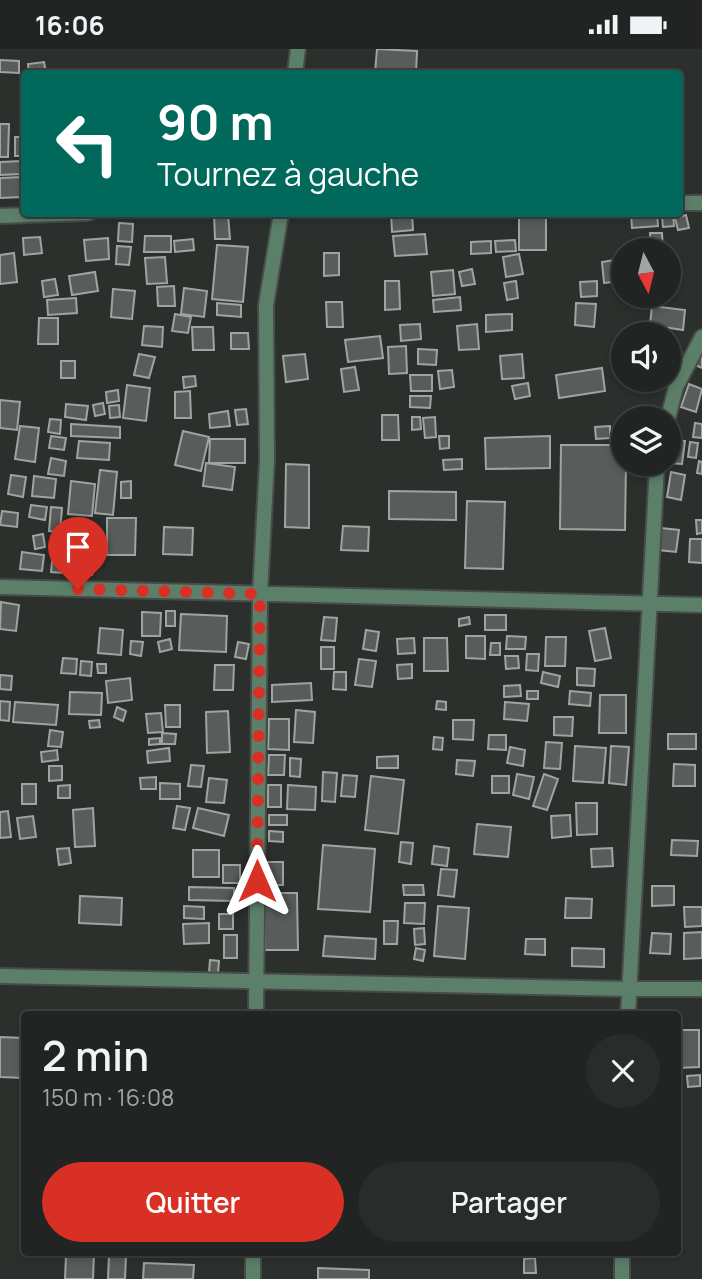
<!DOCTYPE html>
<html lang="fr">
<meta charset="utf-8">
<style>
body{margin:0;font-family:Manrope,sans-serif;background:#292c2a;color:#f1f3f6;height:100vh;display:flex;flex-direction:column;font-size:26px;white-space:nowrap}
*{box-sizing:border-box;margin:0}
p{font-size:23px;color:#a2a4a5}
.icon{flex:none;width:38px;height:38px;fill:none;stroke:currentColor;stroke-width:2;stroke-linecap:round;stroke-linejoin:round}
.map{position:relative;flex:1;overflow:hidden}
.drawer{position:absolute;left:21px;top:962px;width:660px;height:245px;display:flex;flex-direction:column;background:#212422;border-radius:7px;box-shadow:0 4px 10px #0003,0 0 0 2px #3e4140}
.drawer>*{flex:none}
.hud{position:absolute;left:21px;top:21px;width:662px;height:147px;border-radius:7px;box-shadow:0 4px 10px #0003,0 0 0 2px #3e4140;background:#00695c;color:#fff;overflow:hidden}
.needle{width:46px;rotate:173deg}
.tools{position:absolute;left:611px;top:189px;display:grid;gap:14px}
.tools a{display:grid;place-items:center;width:70px;height:70px;border-radius:50%;background:#212422;box-shadow:0 4px 10px #0003,0 0 0 2px #3e4140;font-size:35px}
.pin{position:absolute;display:grid;place-items:center;width:60px;height:60px;color:#fff;margin:-72px -30px;border-radius:50% 50% 50% 0;rotate:-45deg;box-shadow:0 0 7px #0007}
.pin .icon{rotate:45deg}
.me{position:absolute;width:77px;margin:-38px;rotate:0deg;stroke-linejoin:round;filter:drop-shadow(0 0 5px #0008)}
.turn{display:flex;align-items:center;gap:24px;height:147px;padding:0 21px;font-size:32px}
.turn .icon{width:91px;height:91px;stroke-width:2.5}
.turn b{display:block;font-size:49px;line-height:60px}
.round{display:grid;place-items:center;flex:none;width:74px;height:74px;border-radius:37px;background:#292c2a}
.summary{display:flex;align-items:center;justify-content:space-between;height:119px;padding:0 21px}
h1{font-size:42px;font-weight:600;line-height:52px}
.primary-button{display:flex;gap:14px;margin-top:auto;padding:14px 21px}
.primary-button a{flex:1;height:80px;border-radius:42px;background:#d93025;color:#fff;font-size:28px;font-weight:600;line-height:80px;text-align:center}
.primary-button a+a{background:#292c2a;color:#f1f3f6}
.status{display:flex;justify-content:space-between;align-items:center;height:49px;padding:0 35px;background:#212422;direction:ltr}
.status svg{height:19px;fill:currentColor}
.map>svg:first-child{display:block}
</style>
<div class="status"><b>16:06</b><svg viewBox="0 0 49 12"><path d="M0 12V9h3v3zM5 12V6h3v6zM10 12V3h3v9zM15 12V0h3v12zM26 1h20v11H26zM47 4h2v5h-2z"/></svg></div>
<div class="map">
<svg width="702" height="1230" viewBox="0 0 702 1230">
<rect width="100%" height="100%" fill="#2c302d"/>
<!-- building -->
<path fill="#585c5a" stroke="#a0a4a1" stroke-width="2" d="M 377,0 L 417,2 L 416,24 L 375,24 Z
M 0,11 L 19,12 L 19,24 L 0,23 Z
M 44,13 L 46,24 L 29,24 L 28,15 Z
M 0,75 L 9,75 L 8,108 L 0,108 Z
M 15,88 L 24,88 L 24,107 L 15,107 Z
M 21,112 L 22,125 L 0,126 L 0,113 Z
M 21,128 L 22,148 L 0,149 L 0,129 Z
M 391,164 L 412,164 L 413,181 L 392,183 Z
M 657,164 L 658,177 L 632,179 L 631,165 Z
M 214,165 L 228,165 L 230,190 L 215,190 Z
M 673,166 L 674,177 L 663,178 L 662,168 Z
M 686,166 L 689,179 L 678,181 L 675,169 Z
M 519,168 L 546,168 L 546,201 L 519,201 Z
M 119,174 L 133,175 L 132,193 L 118,192 Z
M 650,184 L 662,184 L 663,201 L 651,201 Z
M 425,185 L 427,205 L 395,207 L 393,187 Z
M 145,187 L 171,187 L 171,203 L 144,203 Z
M 40,188 L 42,204 L 24,206 L 23,189 Z
M 108,189 L 109,210 L 86,212 L 84,191 Z
M 193,190 L 194,201 L 175,203 L 174,192 Z
M 515,191 L 516,202 L 496,203 L 495,192 Z
M 491,192 L 491,204 L 471,205 L 471,193 Z
M 217,196 L 248,198 L 243,253 L 212,250 Z
M 117,197 L 131,198 L 129,216 L 116,215 Z
M 14,204 L 17,233 L 0,235 L 0,206 Z
M 324,204 L 339,204 L 339,226 L 324,227 Z
M 519,205 L 523,225 L 506,228 L 503,208 Z
M 165,208 L 167,234 L 147,235 L 145,209 Z
M 620,210 L 623,232 L 604,234 L 602,213 Z
M 472,220 L 475,235 L 462,237 L 459,223 Z
M 453,221 L 455,245 L 433,247 L 431,223 Z
M 95,223 L 98,242 L 72,246 L 69,227 Z
M 55,230 L 58,246 L 44,248 L 42,232 Z
M 385,232 L 399,232 L 400,260 L 385,261 Z
M 516,232 L 518,249 L 507,251 L 504,234 Z
M 597,232 L 597,247 L 581,248 L 580,233 Z
M 174,237 L 175,257 L 158,257 L 157,238 Z
M 184,239 L 207,242 L 204,268 L 181,265 Z
M 113,240 L 135,242 L 132,270 L 111,268 Z
M 625,247 L 639,247 L 640,253 L 626,253 Z
M 460,248 L 461,261 L 434,263 L 433,251 Z
M 76,249 L 77,264 L 48,266 L 47,251 Z
M 326,253 L 342,253 L 343,278 L 327,278 Z
M 217,254 L 241,256 L 241,268 L 217,266 Z
M 576,254 L 596,255 L 594,278 L 575,276 Z
M 652,257 L 685,261 L 683,281 L 650,276 Z
M 175,265 L 191,268 L 188,284 L 172,282 Z
M 512,265 L 512,281 L 486,283 L 486,266 Z
M 39,269 L 58,269 L 58,295 L 38,295 Z
M 420,275 L 421,290 L 401,292 L 400,276 Z
M 477,275 L 479,300 L 459,301 L 457,277 Z
M 144,277 L 163,278 L 162,298 L 142,296 Z
M 192,278 L 213,278 L 214,301 L 193,301 Z
M 231,284 L 248,284 L 249,300 L 231,300 Z
M 380,287 L 383,309 L 348,313 L 345,291 Z
M 406,297 L 407,324 L 389,325 L 388,298 Z
M 418,300 L 437,301 L 436,316 L 418,315 Z
M 702,302 L 702,319 L 695,316 Z
M 139,305 L 155,308 L 149,329 L 134,326 Z
M 305,305 L 308,330 L 286,333 L 283,307 Z
M 522,305 L 524,329 L 502,330 L 500,307 Z
M 61,312 L 75,312 L 75,329 L 61,329 Z
M 668,314 L 672,315 L 669,332 L 660,331 L 668,331 Z
M 355,318 L 359,341 L 344,343 L 341,320 Z
M 602,319 L 605,342 L 559,349 L 556,326 Z
M 452,321 L 454,338 L 440,340 L 438,322 Z
M 410,326 L 432,326 L 432,342 L 411,342 Z
M 195,327 L 196,337 L 184,339 L 183,328 Z
M 528,334 L 530,347 L 515,350 L 512,337 Z
M 689,335 L 702,340 L 696,363 L 681,358 Z
M 127,336 L 150,339 L 146,372 L 123,369 Z
M 118,341 L 119,352 L 107,354 L 106,343 Z
M 190,342 L 191,369 L 175,369 L 175,343 Z
M 410,347 L 431,347 L 430,359 L 410,358 Z
M 0,351 L 20,353 L 17,381 L 0,379 Z
M 103,354 L 105,365 L 95,367 L 93,356 Z
M 66,355 L 88,357 L 86,371 L 65,368 Z
M 119,356 L 120,368 L 110,369 L 109,357 Z
M 246,360 L 248,375 L 237,376 L 235,361 Z
M 228,362 L 230,377 L 210,379 L 209,365 Z
M 641,363 L 656,366 L 656,369 L 640,369 Z
M 382,366 L 398,366 L 399,391 L 382,391 Z
M 412,368 L 420,368 L 421,380 L 412,381 Z
M 435,368 L 436,388 L 425,389 L 423,369 Z
M 50,370 L 61,371 L 60,385 L 48,383 Z
M 695,374 L 702,375 L 702,389 L 693,388 Z
M 71,375 L 120,378 L 120,389 L 71,387 Z
M 20,377 L 39,379 L 35,413 L 15,410 Z
M 610,377 L 610,389 L 596,390 L 595,378 Z
M 183,382 L 209,388 L 201,422 L 175,416 Z
M 51,387 L 66,389 L 64,401 L 49,399 Z
M 439,387 L 449,387 L 449,399 L 440,400 Z
M 550,387 L 550,419 L 486,420 L 485,389 Z
M 210,390 L 245,390 L 245,414 L 209,414 Z
M 671,391 L 685,392 L 682,415 L 668,414 Z
M 79,392 L 110,394 L 109,411 L 77,409 Z
M 690,393 L 698,394 L 696,409 L 688,408 Z
M 561,396 L 623,396 L 623,415 L 626,415 L 625,481 L 560,480 Z
M 51,409 L 66,412 L 64,427 L 48,425 Z
M 462,410 L 462,420 L 444,421 L 443,411 Z
M 699,412 L 702,413 L 702,425 L 697,424 Z
M 206,414 L 235,418 L 232,441 L 203,437 Z
M 286,415 L 309,416 L 309,479 L 285,478 Z
M 100,421 L 117,423 L 113,466 L 95,464 Z
M 671,423 L 685,426 L 681,451 L 667,448 Z
M 11,426 L 26,428 L 23,448 L 8,445 Z
M 34,427 L 56,430 L 54,449 L 32,447 Z
M 71,432 L 95,435 L 92,467 L 68,465 Z
M 131,432 L 131,449 L 121,449 L 121,433 Z
M 389,442 L 456,443 L 456,471 L 389,470 Z
M 467,452 L 505,453 L 503,520 L 465,519 Z
M 31,456 L 47,458 L 45,471 L 29,468 Z
M 51,458 L 62,459 L 60,483 L 49,482 Z
M 2,462 L 18,464 L 17,478 L 0,476 Z
M 107,469 L 136,469 L 135,506 L 107,506 Z
M 71,470 L 85,472 L 83,487 L 68,485 Z
M 696,471 L 702,471 L 702,484 L 697,485 Z
M 343,477 L 369,478 L 368,502 L 341,501 Z
M 164,478 L 193,479 L 192,506 L 163,505 Z
M 661,479 L 679,481 L 676,503 L 658,501 Z
M 43,485 L 45,498 L 35,500 L 33,487 Z
M 690,490 L 702,490 L 702,514 L 689,513 Z
M 54,494 L 94,497 L 92,526 L 51,523 Z
M 22,503 L 44,506 L 42,522 L 20,520 Z
M 1,553 L 19,556 L 16,582 L 0,580 Z
M 166,562 L 175,562 L 175,577 L 166,577 Z
M 142,563 L 161,564 L 160,587 L 142,587 Z
M 181,565 L 227,567 L 226,603 L 179,601 Z
M 485,566 L 506,566 L 506,581 L 485,581 Z
M 324,568 L 337,569 L 335,592 L 321,591 Z
M 469,568 L 470,575 L 459,577 L 459,570 Z
M 100,579 L 123,581 L 121,606 L 98,604 Z
M 605,579 L 611,609 L 595,612 L 589,582 Z
M 366,581 L 379,583 L 376,602 L 363,600 Z
M 466,587 L 485,587 L 485,610 L 466,609 Z
M 507,587 L 526,588 L 525,600 L 506,600 Z
M 546,588 L 566,588 L 565,617 L 545,617 Z
M 414,589 L 415,604 L 398,605 L 397,590 Z
M 424,589 L 447,589 L 448,622 L 424,622 Z
M 170,590 L 172,600 L 160,603 L 158,593 Z
M 131,592 L 143,593 L 141,607 L 130,605 Z
M 238,593 L 249,595 L 246,610 L 235,608 Z
M 491,594 L 500,594 L 500,606 L 490,606 Z
M 321,598 L 334,598 L 334,620 L 321,620 Z
M 527,605 L 539,605 L 538,622 L 526,621 Z
M 505,607 L 518,607 L 519,619 L 506,620 Z
M 63,609 L 77,610 L 76,625 L 61,624 Z
M 359,610 L 376,612 L 372,638 L 355,636 Z
M 81,612 L 92,613 L 91,627 L 80,626 Z
M 97,615 L 106,615 L 106,624 L 98,624 Z
M 412,615 L 412,629 L 398,630 L 397,616 Z
M 215,616 L 234,616 L 233,641 L 214,641 Z
M 577,619 L 595,620 L 594,637 L 577,636 Z
M 334,623 L 346,623 L 346,641 L 333,640 Z
M 543,623 L 560,627 L 558,638 L 541,634 Z
M 0,626 L 12,627 L 11,641 L 0,640 Z
M 130,629 L 132,651 L 108,654 L 106,632 Z
M 311,634 L 312,651 L 272,653 L 272,636 Z
M 520,636 L 521,647 L 504,648 L 504,637 Z
M 527,642 L 538,642 L 538,650 L 527,650 Z
M 570,642 L 591,644 L 590,657 L 569,655 Z
M 70,643 L 102,644 L 101,666 L 69,665 Z
M 600,646 L 626,646 L 626,684 L 599,684 Z
M 0,652 L 10,653 L 9,672 L 0,671 Z
M 437,652 L 446,653 L 446,661 L 436,660 Z
M 15,653 L 58,656 L 56,676 L 13,673 Z
M 505,653 L 529,655 L 527,672 L 504,670 Z
M 165,656 L 180,656 L 180,678 L 166,678 Z
M 117,658 L 126,662 L 123,672 L 114,668 Z
M 296,661 L 315,663 L 313,694 L 294,693 Z
M 228,662 L 230,703 L 207,704 L 206,663 Z
M 161,664 L 163,683 L 148,684 L 146,665 Z
M 554,668 L 573,668 L 572,687 L 554,686 Z
M 269,670 L 289,670 L 289,701 L 268,700 Z
M 99,671 L 100,678 L 90,679 L 89,672 Z
M 453,671 L 474,671 L 473,691 L 453,690 Z
M 50,681 L 63,683 L 61,698 L 48,697 Z
M 162,684 L 176,685 L 175,695 L 162,695 Z
M 668,685 L 696,685 L 696,700 L 668,700 Z
M 489,686 L 506,686 L 506,701 L 488,700 Z
M 434,688 L 443,689 L 442,701 L 433,700 Z
M 160,689 L 160,695 L 149,696 L 149,690 Z
M 546,693 L 562,694 L 560,720 L 544,719 Z
M 575,697 L 606,699 L 603,734 L 573,732 Z
M 611,697 L 629,698 L 626,736 L 609,734 Z
M 510,698 L 525,701 L 523,717 L 507,714 Z
M 169,699 L 170,712 L 148,714 L 147,702 Z
M 57,701 L 58,711 L 42,713 L 41,703 Z
M 269,706 L 285,706 L 284,726 L 268,726 Z
M 398,707 L 398,719 L 377,719 L 377,708 Z
M 290,709 L 301,710 L 300,728 L 290,727 Z
M 457,711 L 475,712 L 473,727 L 456,725 Z
M 674,715 L 695,716 L 695,737 L 673,737 Z
M 191,716 L 204,717 L 201,738 L 188,737 Z
M 49,717 L 62,717 L 62,731 L 49,732 Z
M 323,723 L 337,724 L 335,753 L 322,752 Z
M 517,725 L 534,728 L 529,750 L 513,746 Z
M 544,725 L 558,730 L 547,761 L 533,757 Z
M 343,726 L 357,727 L 355,748 L 341,747 Z
M 371,727 L 404,731 L 398,785 L 365,781 Z
M 492,727 L 509,727 L 509,744 L 492,744 Z
M 156,728 L 156,740 L 141,740 L 140,729 Z
M 209,729 L 227,731 L 224,754 L 206,753 Z
M 160,734 L 180,735 L 180,750 L 160,750 Z
M 22,735 L 36,735 L 36,755 L 22,755 Z
M 70,736 L 70,749 L 58,749 L 58,737 Z
M 268,736 L 281,736 L 281,758 L 268,758 Z
M 288,736 L 316,738 L 315,761 L 287,760 Z
M 576,754 L 597,754 L 597,785 L 577,786 Z
M 177,757 L 190,759 L 185,781 L 173,779 Z
M 93,759 L 95,797 L 75,798 L 73,761 Z
M 198,759 L 229,766 L 224,787 L 193,779 Z
M 8,762 L 11,788 L 0,789 L 0,763 Z
M 269,766 L 287,766 L 287,776 L 269,776 Z
M 570,766 L 571,787 L 552,789 L 551,767 Z
M 33,767 L 36,788 L 20,790 L 17,769 Z
M 477,775 L 511,778 L 508,808 L 474,805 Z
M 269,782 L 283,783 L 283,793 L 269,792 Z
M 672,791 L 698,792 L 697,807 L 671,806 Z
M 401,793 L 413,794 L 411,815 L 399,813 Z
M 323,796 L 375,800 L 370,863 L 318,860 Z
M 434,797 L 449,799 L 447,817 L 432,815 Z
M 69,799 L 71,814 L 59,816 L 57,800 Z
M 612,799 L 613,817 L 592,818 L 591,800 Z
M 193,801 L 219,801 L 219,828 L 193,828 Z
M 266,813 L 283,813 L 283,836 L 266,836 Z
M 223,816 L 240,816 L 240,834 L 223,834 Z
M 441,820 L 457,821 L 454,848 L 438,846 Z
M 403,836 L 423,836 L 424,846 L 404,846 Z
M 652,837 L 674,837 L 674,856 L 652,857 Z
M 189,838 L 234,839 L 234,852 L 189,851 Z
M 265,844 L 297,844 L 298,901 L 265,901 Z
M 80,847 L 122,849 L 121,876 L 79,874 Z
M 566,849 L 592,850 L 591,869 L 565,869 Z
M 405,854 L 425,854 L 424,875 L 404,874 Z
M 184,857 L 204,858 L 204,870 L 184,869 Z
M 438,857 L 469,859 L 465,910 L 434,907 Z
M 684,858 L 702,858 L 702,877 L 685,878 Z
M 219,865 L 233,865 L 233,880 L 219,880 Z
M 384,872 L 398,872 L 397,895 L 384,895 Z
M 209,874 L 209,894 L 184,895 L 183,875 Z
M 424,879 L 425,895 L 415,896 L 414,880 Z
M 702,883 L 702,909 L 684,910 L 684,884 Z
M 652,884 L 671,885 L 670,905 L 650,904 Z
M 224,886 L 237,886 L 237,909 L 224,909 Z
M 325,887 L 376,890 L 375,910 L 323,907 Z
M 526,890 L 545,890 L 545,906 L 525,905 Z
M 416,899 L 425,901 L 423,912 L 414,910 Z
M 572,899 L 604,900 L 604,918 L 572,917 Z
M 210,911 L 219,912 L 218,924 L 209,923 Z
M 647,961 L 664,961 L 664,966 L 646,966 Z
M 677,981 L 699,981 L 699,1018 L 677,1019 Z
M 0,988 L 24,989 L 24,1029 L 0,1028 Z
M 700,1026 L 700,1037 L 688,1038 L 687,1027 Z
M 78,1204 L 94,1204 L 93,1230 L 65,1230 L 66,1207 L 78,1207 Z
M 109,1206 L 126,1207 L 125,1230 L 108,1230 Z
M 535,1209 L 536,1224 L 524,1224 L 524,1210 Z
M 144,1214 L 194,1216 L 193,1230 L 143,1230 Z
M 318,1219 L 369,1221 L 369,1230 L 318,1230 Z"/>
<g fill="none" stroke-linecap="round" stroke-linejoin="round">
<!-- minor casing -->
<g stroke="#484c49" stroke-width="18">
<path id="minor" d="M 295,24 L 298,0
M 679,154 L 702,154
M 0,167 L 89,164
M 668,369 L 676,338 L 702,288
M 0,538 L 702,556
M 0,927 L 629,940 L 702,940
M 256,966 L 260,545 L 267,412 L 266,256 L 281,164
M 628,966 L 657,415
M 253,1230 L 253,1204
M 622,1230 L 622,1204"/>
</g>
<!-- minor -->
<use href="#minor" stroke="#5c7f6a" stroke-width="14"/>
</g>
<g fill="none" stroke-linecap="round" stroke-linejoin="round">
<!-- route -->
<path stroke="#d93025" stroke-width="12" stroke-dasharray="0 21.6" d="M 78,540 L 260,545 L 257,832"/>
</g>
</svg>
<div class="tools">
<a><svg class="needle" viewBox="-14 -14 28 28"><path d="M0-13l5 13h-10z" fill="#e53935"/><path d="M0 13l5-13h-10z" fill="#a2a4a5"/></svg></a>
<a><svg class="icon" aria-label="sound" viewBox="0 0 24 24"><path d="M4 9h4l5-4v14l-5-4H4zM17 9q2 3 0 6"/></svg></a>
<a><svg class="icon" aria-label="layers" viewBox="0 0 24 24"><path d="M12 4l9 5-9 5-9-5zM3 14l9 5 9-5"/></svg></a>
</div>
<div class="pin" style="left:78px;top:540px;background:#d93025"><svg class="icon" aria-label="arrive" viewBox="0 0 24 24"><path d="M6 21V4h12l-3 4 3 4H6"/></svg></div>
<svg class="me" style="left:257px;top:832px" viewBox="-20 -20 40 40"><path d="M0-17L14 15 0 8-14 15z" fill="#d93025" stroke="#fff" stroke-width="4"/></svg>
<div class="hud">
<div class="turn"><svg class="icon" aria-label="left" viewBox="0 0 24 24"><path d="M17 20v-9H6M10 6l-5 5 5 5"/></svg><div><b>90 m</b>Tournez à gauche</div></div>
</div>
<section class="drawer">
<div class="summary"><div><h1>2 min</h1><p>150 m · 16:08</p></div><a class="round"><svg class="icon" aria-label="close" viewBox="0 0 24 24"><path d="M6 6l12 12M18 6L6 18"/></svg></a></div>
<div class="primary-button"><a>Quitter</a><a>Partager</a></div>
</section>
</div>
